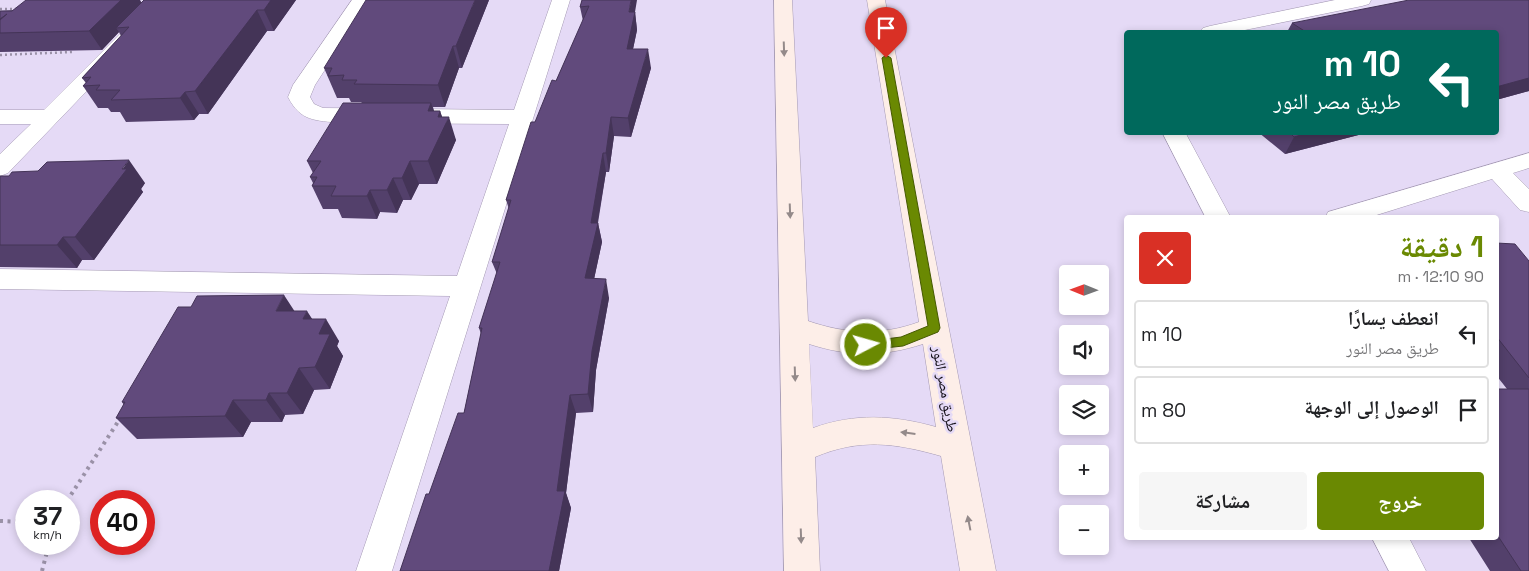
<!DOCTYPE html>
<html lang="ar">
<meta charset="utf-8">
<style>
body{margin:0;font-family:"Space Grotesk","Noto Naskh Arabic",sans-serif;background:#f6f6f6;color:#202124;direction:rtl;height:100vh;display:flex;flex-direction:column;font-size:19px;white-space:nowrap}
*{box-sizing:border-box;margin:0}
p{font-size:16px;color:#757577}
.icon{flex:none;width:28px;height:28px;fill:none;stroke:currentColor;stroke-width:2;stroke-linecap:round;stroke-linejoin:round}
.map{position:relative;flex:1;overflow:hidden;direction:ltr}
.drawer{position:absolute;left:1124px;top:215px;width:375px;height:325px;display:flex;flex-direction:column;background:#fff;border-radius:5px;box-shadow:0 2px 8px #0003;direction:rtl}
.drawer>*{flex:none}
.top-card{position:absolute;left:1124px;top:30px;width:375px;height:105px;border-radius:5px;box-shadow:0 2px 8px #0003;direction:rtl;background:#00695c;color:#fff;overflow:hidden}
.needle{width:32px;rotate:271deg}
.fabs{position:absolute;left:1059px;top:265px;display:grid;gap:10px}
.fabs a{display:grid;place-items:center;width:50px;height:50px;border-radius:5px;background:#fff;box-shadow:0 2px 8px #0003;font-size:25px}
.speed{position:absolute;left:15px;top:490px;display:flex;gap:10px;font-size:25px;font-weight:700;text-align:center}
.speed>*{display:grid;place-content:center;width:65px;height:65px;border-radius:50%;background:#fff;box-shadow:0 2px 8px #0003;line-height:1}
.speed small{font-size:12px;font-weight:400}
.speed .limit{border:8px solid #d22;background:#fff;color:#111}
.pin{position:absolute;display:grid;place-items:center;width:42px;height:42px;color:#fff;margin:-51px -21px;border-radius:50% 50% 50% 0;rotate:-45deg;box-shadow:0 0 5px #0007}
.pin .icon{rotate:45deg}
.me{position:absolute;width:55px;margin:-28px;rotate:84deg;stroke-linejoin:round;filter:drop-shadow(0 0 4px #0008)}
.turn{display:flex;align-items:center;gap:18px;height:105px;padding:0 15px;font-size:22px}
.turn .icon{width:65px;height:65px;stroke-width:2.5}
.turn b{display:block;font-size:35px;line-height:42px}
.round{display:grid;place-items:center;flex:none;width:52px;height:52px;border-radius:5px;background:#f6f6f6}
.summary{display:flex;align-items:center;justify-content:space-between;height:85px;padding:0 15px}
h1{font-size:30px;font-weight:700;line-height:38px;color:#6a8902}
.cta{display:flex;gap:10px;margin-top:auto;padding:10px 15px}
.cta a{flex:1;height:58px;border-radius:5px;background:#6a8902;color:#fff;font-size:20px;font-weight:700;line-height:58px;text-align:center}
.cta a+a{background:#f6f6f6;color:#202124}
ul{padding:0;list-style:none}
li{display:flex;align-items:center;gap:15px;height:68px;margin:0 10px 8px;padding:0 5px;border:2px solid #e0e0e0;border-radius:5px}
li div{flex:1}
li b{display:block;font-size:19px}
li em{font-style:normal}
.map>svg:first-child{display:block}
</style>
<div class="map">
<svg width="1529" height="571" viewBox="0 0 1529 571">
<rect width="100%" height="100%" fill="#e5daf6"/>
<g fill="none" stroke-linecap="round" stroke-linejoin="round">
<!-- street casing -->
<g stroke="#a499b3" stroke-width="1">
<path id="street" d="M 154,0 L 174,0 L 8,173 L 0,176 L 0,154 L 31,124 L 0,124 L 0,110 L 44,110 Z
M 352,0 L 370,0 L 315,85 L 310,97 L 314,104 L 323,108 L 514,110 L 552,0 L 570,0 L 392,571 L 356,571 L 450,296 L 0,289 L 0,269 L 457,276 L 509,124 L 341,123 C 315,120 301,122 288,97 L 293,85 Z
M 1335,0 L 1371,0 L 1369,4 L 1362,6 L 1235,32 L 1200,32 L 1203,28 L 1210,26 Z
M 1162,132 L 1185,132 L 1231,218 L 1206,218 Z
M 1529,153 L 1529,168 L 1513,173 L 1529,189 L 1529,212 L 1520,210 L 1492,179 L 1367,218 L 1325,218 L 1328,212 Z
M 1372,538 L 1409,538 L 1426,571 L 1389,571 Z"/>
</g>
<!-- secondary casing -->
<g stroke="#a499b3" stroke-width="1">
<path id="secondary" d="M 774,0 L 792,0 L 808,321 C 846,334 881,336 919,322 L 867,0 L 885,0 L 996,571 L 960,571 L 941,456 C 895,443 860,438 815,457 L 820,571 L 784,571 ZM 809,344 C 849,357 883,357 923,344 L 936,427 C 893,415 855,413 813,428 Z"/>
</g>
<!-- path-far1 -->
<path stroke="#9a91a7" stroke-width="2.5" stroke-dasharray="2 3" stroke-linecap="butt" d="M 0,9 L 17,9
M 0,55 L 72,52"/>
<!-- path -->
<path stroke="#9a91a7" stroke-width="4" stroke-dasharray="3 4.5" stroke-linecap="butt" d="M 67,501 L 121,417
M 0,521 L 26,522
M 42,571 L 49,544"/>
<!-- street -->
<use href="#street" fill="#fff" fill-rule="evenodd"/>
<!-- secondary -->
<use href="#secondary" fill="#fdeee8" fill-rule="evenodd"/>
</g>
<!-- wall -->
<path fill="#53406b" d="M 296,0 L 274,31 L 267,31 L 208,114 L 199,114 L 194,120 L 126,122 L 120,112 L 111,112 L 108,108 L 98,108 L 83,86 L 86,83 L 82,78 L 121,36 L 119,32 L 102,50 L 0,52 L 0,11 L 141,2 Z
M 489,0 L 462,68 L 459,68 L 445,107 L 433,107 L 434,111 L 440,111 L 442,117 L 456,140 L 437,184 L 419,184 L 411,200 L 403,200 L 397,213 L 380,212 L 377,219 L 342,218 L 338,209 L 323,209 L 312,186 L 313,183 L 310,177 L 313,173 L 307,161 L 362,103 L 361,102 L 351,102 L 349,98 L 337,98 L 324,68 Z
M 582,0 L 635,12 L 637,30 L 633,49 L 651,68 L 631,137 L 614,136 L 609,172 L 606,172 L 598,223 L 602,242 L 594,279 L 609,298 L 596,370 L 593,412 L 576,413 L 566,493 L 571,508 L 559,571 L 400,571 L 429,494 L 464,413 L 481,334 L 479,328 L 497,274 L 492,262 L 509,209 L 506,200 L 535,122 L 556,81 L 583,21 L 580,7 Z
M 1529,0 L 1529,91 L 1496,100 L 1496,32 L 1287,32 L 1292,23 Z
M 1258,132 L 1370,132 L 1285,154 Z
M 0,176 L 9,176 L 145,183 L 141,189 L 143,192 L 94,260 L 82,260 L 77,268 L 0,267 Z
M 1496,243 L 1529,261 L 1529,571 L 1490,571 L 1469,538 L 1496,538 L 1496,389 L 1507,389 L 1496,375 Z
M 294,311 L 312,319 L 339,341 L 337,346 L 343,356 L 330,389 L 314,390 L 303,414 L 285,415 L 282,422 L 251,422 L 243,437 L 137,439 L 116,418 L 124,405 L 122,402 Z"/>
<!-- shaded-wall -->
<path fill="#443457" d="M 121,0 L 140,0 L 144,7 L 116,28 L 119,32 L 102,50 L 89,31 Z
M 271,0 L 296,0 L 274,31 L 264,10 Z
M 475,0 L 489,0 L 462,68 L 456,46 Z
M 631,0 L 637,0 L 635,12 L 637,30 L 629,68 L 627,49 L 629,12 Z
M 257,10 L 267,31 L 208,114 L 195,91 Z
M 453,46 L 459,68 L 445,107 L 438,85 Z
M 648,49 L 651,68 L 631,137 L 628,118 Z
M 1529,78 L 1529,91 L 1496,100 L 1496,87 Z
M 185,92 L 199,114 L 194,120 L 180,98 Z
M 431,103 L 439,125 L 428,111 Z
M 440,111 L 445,125 L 449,117 L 456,140 L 437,184 L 428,161 L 438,117 Z
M 611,117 L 614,136 L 609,172 L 606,153 Z
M 1311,132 L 1370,132 L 1285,154 L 1294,137 Z
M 603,153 L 606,172 L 597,225 L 598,223 L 602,242 L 590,298 L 585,278 L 591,223 Z
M 129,160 L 145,183 L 141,189 L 143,192 L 94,260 L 75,237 Z
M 410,161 L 419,184 L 411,200 L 402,178 Z
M 393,178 L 403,200 L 397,213 L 387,190 Z
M 370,190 L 380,212 L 377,219 L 367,196 Z
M 63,237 L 82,260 L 77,268 L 57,245 Z
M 606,279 L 609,298 L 596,370 L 593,412 L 588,394 L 592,351 Z
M 284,295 L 299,318 L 276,311 Z
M 307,311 L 320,331 L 326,319 L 339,341 L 337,346 L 343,356 L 330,389 L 315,367 L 303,319 Z
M 299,368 L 314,390 L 303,414 L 287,393 Z
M 269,393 L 285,415 L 282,422 L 266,400 Z
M 570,395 L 576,413 L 566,493 L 571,508 L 559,571 L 549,571 L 557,491 Z
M 233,400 L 251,422 L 243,437 L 225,416 Z"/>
<!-- building -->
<path fill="#614a7c" stroke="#443457" d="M 26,0 L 121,0 L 89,31 L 0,33 L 0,20 L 7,14 L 0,19 L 0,11 L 12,11 Z
M 144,0 L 271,0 L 264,10 L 257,10 L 195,91 L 185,92 L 180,98 L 111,100 L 120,90 L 96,90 L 100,85 L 83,86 L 91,77 L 82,78 L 129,27 L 116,28 Z
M 366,0 L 475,0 L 456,46 L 453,46 L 438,85 L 354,84 L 357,80 L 342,80 L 344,75 L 328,76 L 332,68 L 324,68 Z
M 582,0 L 631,0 L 629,12 L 635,12 L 627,49 L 648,49 L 628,118 L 611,117 L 606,153 L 603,153 L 591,223 L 598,223 L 585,278 L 606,279 L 592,351 L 588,394 L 570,395 L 557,491 L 565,491 L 549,571 L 400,571 L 426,494 L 429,494 L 458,413 L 464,413 L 482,328 L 479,328 L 500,262 L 492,262 L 511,200 L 506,200 L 531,122 L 535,122 L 552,80 L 556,81 L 589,6 L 580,7 Z
M 1409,0 L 1529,0 L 1529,78 L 1496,87 L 1496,32 L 1306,32 L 1292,23 Z
M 343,103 L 431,103 L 428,111 L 440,111 L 438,117 L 449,117 L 428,161 L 410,161 L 402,178 L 393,178 L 387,190 L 370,190 L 367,196 L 331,196 L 336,186 L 312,186 L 317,177 L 310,177 L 321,161 L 307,161 Z
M 1289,132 L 1311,132 L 1294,137 Z
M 129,160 L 122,169 L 127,169 L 75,237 L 63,237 L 57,245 L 0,245 L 0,176 L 9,176 L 12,172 L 38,171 L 47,162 Z
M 1496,243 L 1515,244 L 1529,261 L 1529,378 L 1496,336 Z
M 284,295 L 276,311 L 307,311 L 303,319 L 326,319 L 319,334 L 330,334 L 315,367 L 299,368 L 287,393 L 269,393 L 266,400 L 233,400 L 225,416 L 116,418 L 125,402 L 122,402 L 178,307 L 191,307 L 197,296 Z
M 1496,389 L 1529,389 L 1529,571 L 1521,571 L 1496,533 Z"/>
<!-- one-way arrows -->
<defs><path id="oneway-solid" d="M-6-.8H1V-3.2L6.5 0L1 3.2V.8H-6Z" transform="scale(1.25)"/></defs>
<g fill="#948a8a">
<use href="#oneway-solid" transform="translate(784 49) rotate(88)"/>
<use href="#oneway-solid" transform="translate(790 211) rotate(88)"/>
<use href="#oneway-solid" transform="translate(795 374) rotate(88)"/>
<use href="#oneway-solid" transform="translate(908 433) rotate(-173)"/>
<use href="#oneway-solid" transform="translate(969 523) rotate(-101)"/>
<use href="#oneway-solid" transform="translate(801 536) rotate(88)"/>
</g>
<!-- route -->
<path fill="#6a8902" stroke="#455901" d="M 886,55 L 891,58 L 940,328 L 938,332 L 903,346 L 866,350 L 862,349 L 860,345 L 862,342 L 901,337 L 928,326 L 882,58 Z"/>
<g text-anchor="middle" stroke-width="5" stroke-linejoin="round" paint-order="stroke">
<!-- street labels -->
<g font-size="15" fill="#130f18" stroke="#e5daf6">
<text transform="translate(945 389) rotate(80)" y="5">طريق مصر النور</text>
</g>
</g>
</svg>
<div class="fabs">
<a><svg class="needle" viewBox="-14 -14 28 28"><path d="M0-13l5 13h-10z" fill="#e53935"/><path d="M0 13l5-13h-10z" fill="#757577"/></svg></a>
<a><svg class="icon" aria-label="sound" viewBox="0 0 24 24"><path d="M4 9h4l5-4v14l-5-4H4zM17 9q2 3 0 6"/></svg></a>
<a><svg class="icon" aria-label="layers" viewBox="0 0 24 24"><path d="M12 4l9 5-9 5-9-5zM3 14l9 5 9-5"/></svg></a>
<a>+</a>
<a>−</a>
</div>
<div class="speed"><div>37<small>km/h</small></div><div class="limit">40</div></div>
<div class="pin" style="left:886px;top:58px;background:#d93025"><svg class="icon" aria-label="arrive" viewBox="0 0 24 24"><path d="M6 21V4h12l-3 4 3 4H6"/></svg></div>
<svg class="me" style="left:866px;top:345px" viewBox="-20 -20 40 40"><circle r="17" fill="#6a8902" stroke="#fff" stroke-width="3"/><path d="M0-11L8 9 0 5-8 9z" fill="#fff"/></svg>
<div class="top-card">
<div class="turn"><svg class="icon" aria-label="left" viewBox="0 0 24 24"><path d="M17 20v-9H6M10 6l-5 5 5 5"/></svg><div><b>10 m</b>طريق مصر النور</div></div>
</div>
<section class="drawer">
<div class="summary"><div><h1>1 دقيقة</h1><p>90 m · 12:10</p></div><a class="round" style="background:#d93025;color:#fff"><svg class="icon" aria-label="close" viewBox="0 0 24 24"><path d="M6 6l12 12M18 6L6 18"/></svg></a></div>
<ul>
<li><svg class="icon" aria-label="left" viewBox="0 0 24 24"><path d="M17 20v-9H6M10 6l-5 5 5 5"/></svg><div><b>انعطف يسارًا</b><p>طريق مصر النور</p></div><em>10 m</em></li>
<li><svg class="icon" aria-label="arrive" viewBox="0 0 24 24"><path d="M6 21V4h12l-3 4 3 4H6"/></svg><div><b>الوصول إلى الوجهة</b></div><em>80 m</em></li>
</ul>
<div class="cta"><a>خروج</a><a>مشاركة</a></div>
</section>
</div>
